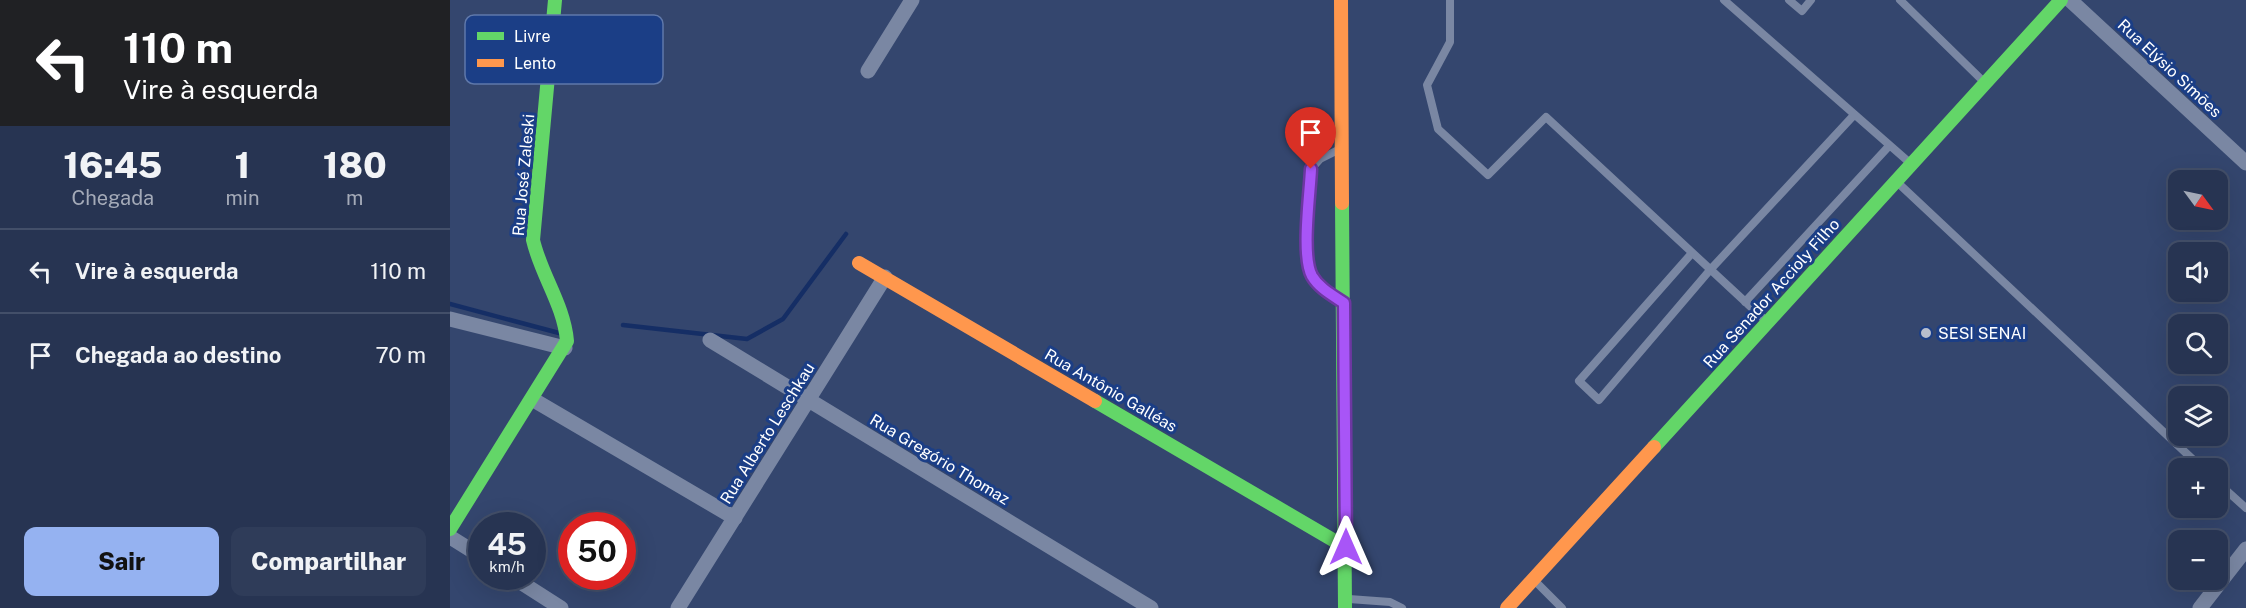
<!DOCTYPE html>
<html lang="pt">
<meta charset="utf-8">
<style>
body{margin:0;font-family:"Public Sans",sans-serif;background:#2f3c59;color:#f1f3f6;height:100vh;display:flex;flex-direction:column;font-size:22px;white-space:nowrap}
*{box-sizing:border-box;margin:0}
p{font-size:20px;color:#a4aab8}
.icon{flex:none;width:33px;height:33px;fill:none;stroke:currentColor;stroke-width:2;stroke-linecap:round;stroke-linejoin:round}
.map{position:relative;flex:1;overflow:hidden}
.sheet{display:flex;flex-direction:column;background:#273452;width:450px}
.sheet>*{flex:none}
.top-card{background:#202124;color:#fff;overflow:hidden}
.needle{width:39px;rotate:123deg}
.controls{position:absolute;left:1718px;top:170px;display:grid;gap:12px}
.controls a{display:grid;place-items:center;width:60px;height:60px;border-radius:12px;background:#273452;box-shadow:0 6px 24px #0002,0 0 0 2px #434f69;font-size:30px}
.speed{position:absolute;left:18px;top:512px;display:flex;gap:12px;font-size:30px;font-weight:700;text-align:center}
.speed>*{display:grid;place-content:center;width:78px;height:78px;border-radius:50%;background:#273452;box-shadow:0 6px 24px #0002,0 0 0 2px #434f69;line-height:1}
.speed small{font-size:15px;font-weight:400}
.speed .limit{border:9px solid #d22;background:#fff;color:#111}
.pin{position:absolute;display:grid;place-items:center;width:51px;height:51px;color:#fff;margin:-62px -26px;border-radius:50% 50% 50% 0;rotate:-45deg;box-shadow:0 0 6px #0007}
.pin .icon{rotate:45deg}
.me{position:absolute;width:66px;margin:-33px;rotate:0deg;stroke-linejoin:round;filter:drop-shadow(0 0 4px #0008)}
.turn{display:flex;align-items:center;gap:21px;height:126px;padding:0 24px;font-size:27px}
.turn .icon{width:78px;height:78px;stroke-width:2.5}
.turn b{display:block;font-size:42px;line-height:51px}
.eta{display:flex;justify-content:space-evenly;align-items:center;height:102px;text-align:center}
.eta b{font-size:36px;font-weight:800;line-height:42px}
.button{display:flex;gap:12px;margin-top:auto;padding:12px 24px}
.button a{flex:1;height:69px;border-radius:12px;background:#95b2f1;color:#111;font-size:24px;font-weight:800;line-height:69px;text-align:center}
.button a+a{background:#2f3c59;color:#f1f3f6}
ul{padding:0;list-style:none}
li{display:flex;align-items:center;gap:18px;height:84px;padding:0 24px;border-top:2px solid #434f69}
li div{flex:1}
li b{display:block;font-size:22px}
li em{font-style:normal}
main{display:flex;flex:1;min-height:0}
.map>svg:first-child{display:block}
</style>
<main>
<section class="sheet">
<div class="top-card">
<div class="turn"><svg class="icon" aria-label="left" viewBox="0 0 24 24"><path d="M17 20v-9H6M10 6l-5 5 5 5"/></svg><div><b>110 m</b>Vire à esquerda</div></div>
</div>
<div class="eta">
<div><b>16:45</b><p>Chegada</p></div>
<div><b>1</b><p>min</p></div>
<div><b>180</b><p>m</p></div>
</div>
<ul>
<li><svg class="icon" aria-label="left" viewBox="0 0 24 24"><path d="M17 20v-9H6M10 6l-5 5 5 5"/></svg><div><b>Vire à esquerda</b></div><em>110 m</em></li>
<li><svg class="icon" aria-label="arrive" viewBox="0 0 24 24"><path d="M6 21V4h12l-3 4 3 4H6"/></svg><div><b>Chegada ao destino</b></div><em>70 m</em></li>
</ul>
<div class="button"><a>Sair</a><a>Compartilhar</a></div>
</section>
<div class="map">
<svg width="1796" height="608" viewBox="0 0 1796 608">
<rect width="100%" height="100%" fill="#34466e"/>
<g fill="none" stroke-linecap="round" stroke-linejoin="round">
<!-- stream -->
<path stroke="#152e65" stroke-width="4.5" d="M 0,304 L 109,333
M 173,325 L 297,339 L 333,319 L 396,234"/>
<!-- lane -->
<path stroke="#7a87a3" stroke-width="8" d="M 1000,0 L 1000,42 L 977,85 L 988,129 L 1038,175 L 1096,117 L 1316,321
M 1274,0 L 1460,163
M 1339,0 L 1352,11 L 1361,0
M 1450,0 L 1534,82
M 888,150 L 870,159 L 861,169 C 860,195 851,252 861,274 C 866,285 879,292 889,300
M 1447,182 L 1752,468
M 1242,253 L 1129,381 L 1149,400 L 1260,270 L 1404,115
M 1295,302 L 1439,146
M 1767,482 L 1796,508
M 1084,580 L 1112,608
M 899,599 L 940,602 L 952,608"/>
<!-- street -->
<path stroke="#7a87a3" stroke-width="15" d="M 1620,0 L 1796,163
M 418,71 L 462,0
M 0,319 L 115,348
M 260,340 L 701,608
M 82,399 L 285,518
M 0,537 L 32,557
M 61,576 L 111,608
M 228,608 L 435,277
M 1750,608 L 1796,549"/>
<!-- fast -->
<path stroke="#63d668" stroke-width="14" d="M 892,203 L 895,608
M 645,401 L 895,547
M 1204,447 L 1611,0
M 0,529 L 117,341 C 114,305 91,275 83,240 L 105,0"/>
<!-- slow -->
<path stroke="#ff974d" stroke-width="14" d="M 891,0 L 892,203
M 409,263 L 645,401
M 1057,608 L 1204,447"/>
</g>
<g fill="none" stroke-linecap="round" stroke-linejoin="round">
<!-- route casing -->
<g stroke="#6d37a1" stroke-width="15">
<path id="route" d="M 861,169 C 860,194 851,256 862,276 C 869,288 882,295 894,303 L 896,547"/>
</g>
<!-- route -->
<use href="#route" stroke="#a855f7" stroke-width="10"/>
</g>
<!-- markers -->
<circle fill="#b8becc" stroke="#1b3e86" stroke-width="2" cx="1476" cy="333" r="6"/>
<g text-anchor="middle" stroke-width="6" stroke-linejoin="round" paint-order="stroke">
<!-- street labels -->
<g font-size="16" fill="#fff" stroke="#1b3e86">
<text transform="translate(1720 68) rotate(43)" y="6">Rua Elýsio Simões</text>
<text transform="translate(73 175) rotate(-85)" y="6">Rua José Zaleski</text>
<text transform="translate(1321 293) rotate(-48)" y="6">Rua Senador Accioly Filho</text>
<text transform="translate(661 390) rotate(30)" y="6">Rua Antônio Galléas</text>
<text transform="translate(317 433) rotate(-58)" y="6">Rua Alberto Leschkau</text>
<text transform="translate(490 459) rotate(31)" y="6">Rua Gregório Thomaz</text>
</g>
<!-- poi labels -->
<g font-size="16" fill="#fff" stroke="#1b3e86" text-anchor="start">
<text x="1488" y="339">SESI SENAI</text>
</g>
</g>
<!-- legend -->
<rect x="15" y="15" width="198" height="69" rx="9" fill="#1b3e86" stroke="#5f78aa" stroke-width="1.5"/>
<rect x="27" y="32" width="27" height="8" fill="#63d668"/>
<rect x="27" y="59" width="27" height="8" fill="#ff974d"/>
<g font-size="16" fill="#fff">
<text x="64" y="42">Livre</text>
<text x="64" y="69">Lento</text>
</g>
</svg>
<div class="controls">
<a><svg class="needle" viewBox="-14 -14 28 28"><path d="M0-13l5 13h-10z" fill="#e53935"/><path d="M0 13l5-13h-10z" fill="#a4aab8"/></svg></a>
<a><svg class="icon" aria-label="sound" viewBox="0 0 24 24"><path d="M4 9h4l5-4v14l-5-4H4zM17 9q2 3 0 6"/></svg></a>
<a><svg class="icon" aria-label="search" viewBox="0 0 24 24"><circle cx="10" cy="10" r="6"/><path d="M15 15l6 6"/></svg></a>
<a><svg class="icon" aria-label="layers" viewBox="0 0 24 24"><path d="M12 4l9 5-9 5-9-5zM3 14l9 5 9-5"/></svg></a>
<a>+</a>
<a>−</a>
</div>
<div class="speed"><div>45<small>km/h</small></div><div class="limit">50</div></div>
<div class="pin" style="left:861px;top:169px;background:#d93025"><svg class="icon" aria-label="arrive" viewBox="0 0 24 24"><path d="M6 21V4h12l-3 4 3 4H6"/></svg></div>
<svg class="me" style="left:896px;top:547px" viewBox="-20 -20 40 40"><path d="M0-17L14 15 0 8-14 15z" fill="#a855f7" stroke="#fff" stroke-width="4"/></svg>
</div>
</main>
